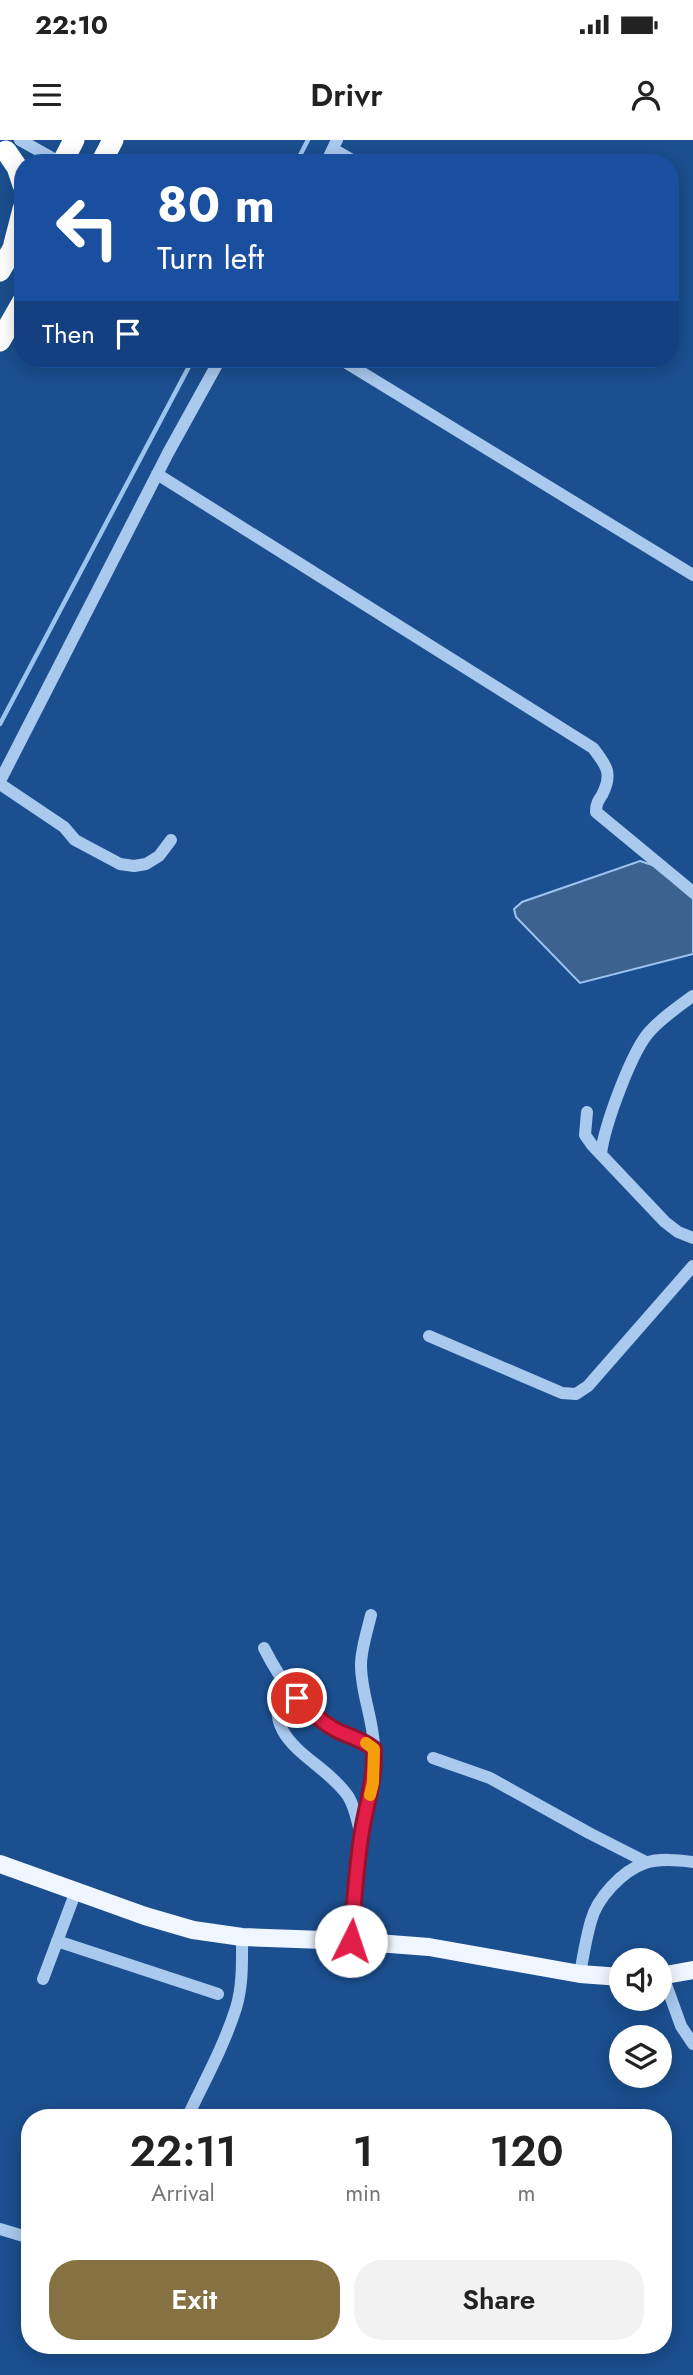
<!DOCTYPE html>
<style>
body{margin:0;font-family:Jost,sans-serif;background:#f2f2f2;color:#222;height:100vh;display:flex;flex-direction:column;font-size:26px;white-space:nowrap}
*{box-sizing:border-box;margin:0}
p{font-size:23px;color:#767676}
.icon{flex:none;width:38px;height:38px;fill:none;stroke:currentColor;stroke-width:2;stroke-linecap:round;stroke-linejoin:round}
.map{position:relative;flex:1;overflow:hidden}
.sheet{position:absolute;left:21px;top:1969px;width:651px;height:245px;display:flex;flex-direction:column;background:#fff;border-radius:28px;box-shadow:0 4px 18px #0003}
.sheet>*{flex:none}
.hud{position:absolute;left:14px;top:14px;width:665px;height:214px;border-radius:28px;box-shadow:0 4px 18px #0003;background:#1a4fa0;color:#fff;overflow:hidden}
.tools{position:absolute;left:609px;top:1808px;display:grid;gap:14px}
.tools a{display:grid;place-items:center;width:63px;height:63px;border-radius:50%;background:#fff;box-shadow:0 4px 18px #0003;font-size:35px}
.pin{position:absolute;display:grid;place-items:center;width:60px;height:60px;color:#fff;margin:-30px;border:4px solid #fff;border-radius:50%;box-shadow:0 2px 7px #0007}
.me{position:absolute;width:77px;margin:-38px;rotate:4deg;stroke-linejoin:round;filter:drop-shadow(0 0 5px #0008)}
.turn{display:flex;align-items:center;gap:24px;height:147px;padding:0 28px;font-size:32px}
.turn .icon{width:91px;height:91px;stroke-width:2.5}
.turn b{display:block;font-size:49px;line-height:60px}
.then{display:flex;align-items:center;height:66px;padding:0 28px;background:#0003;gap:14px;font-size:26px}
.eta{display:flex;justify-content:space-evenly;align-items:center;height:119px;text-align:center}
.eta b{font-size:42px;font-weight:600;line-height:49px}
.button{display:flex;gap:14px;margin-top:auto;padding:14px 28px}
.button a{flex:1;height:80px;border-radius:28px;background:#857141;color:#fff;font-size:28px;font-weight:600;line-height:80px;text-align:center}
.button a+a{background:#f2f2f2;color:#222}
.status{display:flex;justify-content:space-between;align-items:center;height:49px;padding:0 35px;background:#fff;direction:ltr}
.status svg{height:19px;fill:currentColor}
header{display:flex;justify-content:space-between;align-items:center;height:91px;padding:0 28px;background:#fff;font-size:32px;font-weight:600}
.map>svg:first-child{display:block}
</style>
<div class="status"><b>22:10</b><svg viewBox="0 0 49 12"><path d="M0 12V9h3v3zM5 12V6h3v6zM10 12V3h3v9zM15 12V0h3v12zM26 1h20v11H26zM47 4h2v5h-2z"/></svg></div>
<header><svg class="icon" aria-label="menu" viewBox="0 0 24 24"><path d="M4 6h16M4 12h16M4 18h16"/></svg>Drivr<svg class="icon" aria-label="person" viewBox="0 0 24 24"><circle cx="12" cy="8" r="4"/><path d="M4 21q1-7 8-7t8 7"/></svg></header>
<div class="map">
<svg width="693" height="2235" viewBox="0 0 693 2235">
<rect width="100%" height="100%" fill="#1b4f8f"/>
<!-- water -->
<path fill="#3c6290" stroke="#9cc4f0" stroke-width="2" d="M 640,721 L 655,726 L 693,759 L 693,814 L 580,843 L 516,777 L 514,769 L 522,762 Z"/>
<g fill="none" stroke-linecap="round" stroke-linejoin="round">
<!-- stream -->
<path stroke="#9cc4f0" stroke-width="4.5" d="M 296,23 L 308,0
M 0,584 L 193,219"/>
<!-- minor -->
<path stroke="#a9c9ee" stroke-width="12" d="M 20,0 L 61,23
M 333,9 L 357,23
M 326,23 L 337,0
M 340,219 L 693,435
M 157,334 L 593,608 C 607,626 613,634 602,655 C 598,661 596,664 596,672 L 693,752
M 0,641 L 168,313 L 220,219
M 0,644 L 64,687 L 75,700 L 120,724 L 134,726 L 146,724 L 159,716 L 171,700
M 587,972 L 585,995 L 592,1005 L 665,1082 L 678,1092 L 693,1098
M 601,1014 C 604,987 632,909 651,890 C 663,877 679,866 693,856
M 429,1196 L 562,1253 L 576,1254 L 588,1246 L 693,1126
M 371,1475 C 367,1492 361,1509 361,1525 C 361,1554 374,1581 374,1609
M 264,1508 C 280,1540 302,1572 335,1590 C 349,1597 362,1600 374,1609 C 375,1640 366,1667 361,1696 C 356,1731 353,1766 351,1801
M 283,1542 C 258,1604 320,1616 348,1656 C 355,1667 357,1680 360,1692
M 433,1618 L 490,1638 L 589,1693 L 646,1722
M 57,1801 L 218,1854
M 580,1834 C 583,1817 586,1798 591,1781 C 597,1758 622,1731 645,1723 C 660,1718 678,1720 693,1722
M 663,1836 L 681,1886 L 693,1904
M 43,1839 L 76,1751
M 187,1978 C 204,1942 224,1906 236,1868 C 243,1845 242,1821 242,1797
M 0,2089 L 30,2098"/>
<!-- major -->
<path stroke="#f0f6ff" stroke-width="18" d="M 0,1724 L 145,1776 L 193,1790 L 242,1797 L 351,1801 L 429,1807 L 580,1834 L 621,1837
M 660,1836 L 693,1830"/>
<!-- highway -->
<path stroke="#fff" stroke-width="21" d="M 6,11 L 17,27 L 23,45
M 62,23 L 74,0
M 101,23 L 113,0
M 14,104 L 23,69
M 0,131 L 23,91
M 0,201 L 23,161"/>
</g>
<g fill="none" stroke-linecap="round" stroke-linejoin="round">
<!-- route casing -->
<g stroke="#92132f" stroke-width="18">
<path id="route" d="M 297,1558 C 309,1570 322,1583 338,1591 C 351,1597 363,1600 374,1609 C 375,1638 367,1663 362,1691 C 356,1728 354,1764 351,1801"/>
</g>
<!-- route -->
<use href="#route" stroke="#e11d48" stroke-width="12"/>
<!-- slow -->
<path stroke="#f59e0b" stroke-width="12" d="M 366,1603 L 374,1609 L 373,1643 L 370,1655"/>
</g>
</svg>
<div class="tools">
<a><svg class="icon" aria-label="sound" viewBox="0 0 24 24"><path d="M4 9h4l5-4v14l-5-4H4zM17 9q2 3 0 6"/></svg></a>
<a><svg class="icon" aria-label="layers" viewBox="0 0 24 24"><path d="M12 4l9 5-9 5-9-5zM3 14l9 5 9-5"/></svg></a>
</div>
<div class="pin" style="left:297px;top:1558px;background:#d93025"><svg class="icon" aria-label="arrive" viewBox="0 0 24 24"><path d="M6 21V4h12l-3 4 3 4H6"/></svg></div>
<svg class="me" style="left:351px;top:1801px" viewBox="-20 -20 40 40"><circle r="19" fill="#fff"/><path d="M0-13L10 11 0 6-10 11z" fill="#e11d48"/></svg>
<div class="hud">
<div class="turn"><svg class="icon" aria-label="left" viewBox="0 0 24 24"><path d="M17 20v-9H6M10 6l-5 5 5 5"/></svg><div><b>80 m</b>Turn left</div></div>
<div class="then">Then<svg class="icon" aria-label="arrive" viewBox="0 0 24 24"><path d="M6 21V4h12l-3 4 3 4H6"/></svg></div>
</div>
<section class="sheet">
<div class="eta">
<div><b>22:11</b><p>Arrival</p></div>
<div><b>1</b><p>min</p></div>
<div><b>120</b><p>m</p></div>
</div>
<div class="button"><a>Exit</a><a>Share</a></div>
</section>
</div>
